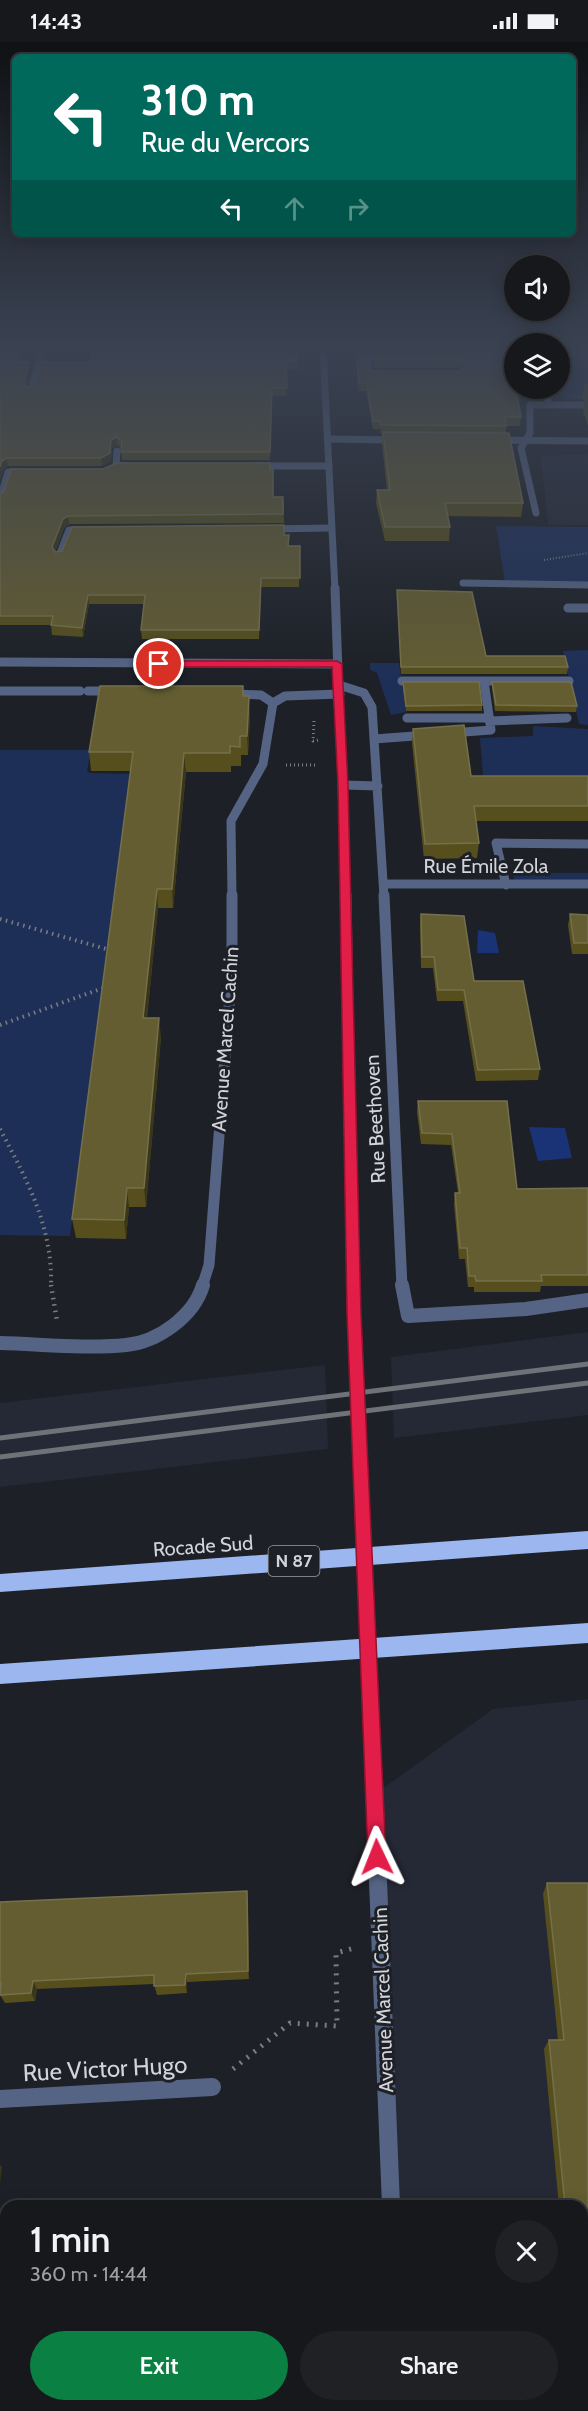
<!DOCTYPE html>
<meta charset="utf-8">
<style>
body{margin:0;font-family:Cabin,sans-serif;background:#1f2125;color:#f1f3f6;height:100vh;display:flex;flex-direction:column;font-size:22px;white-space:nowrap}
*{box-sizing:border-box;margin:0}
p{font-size:20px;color:#9ea0a3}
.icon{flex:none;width:33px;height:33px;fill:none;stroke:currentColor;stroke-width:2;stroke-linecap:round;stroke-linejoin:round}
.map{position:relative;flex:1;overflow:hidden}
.panel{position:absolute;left:0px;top:2158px;width:588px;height:212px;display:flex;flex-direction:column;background:#16181c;border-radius:18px 18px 0 0;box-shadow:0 3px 15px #0003,0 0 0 2px #35373b}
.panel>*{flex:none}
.top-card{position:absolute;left:12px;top:12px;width:564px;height:183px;border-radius:9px;box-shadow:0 3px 15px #0003,0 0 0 2px #35373b;background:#00695c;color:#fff;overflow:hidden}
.buttons{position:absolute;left:504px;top:213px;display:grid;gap:12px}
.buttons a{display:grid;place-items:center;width:66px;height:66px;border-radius:50%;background:#16181c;box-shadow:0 3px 15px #0003,0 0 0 2px #35373b;font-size:30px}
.pin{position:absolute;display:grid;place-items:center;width:51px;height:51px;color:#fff;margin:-26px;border:3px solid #fff;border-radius:50%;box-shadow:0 2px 6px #0007}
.me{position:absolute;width:66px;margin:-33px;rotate:358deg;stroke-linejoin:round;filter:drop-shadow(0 0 4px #0008)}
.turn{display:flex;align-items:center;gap:21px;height:126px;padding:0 30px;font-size:27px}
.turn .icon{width:78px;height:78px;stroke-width:2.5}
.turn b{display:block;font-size:42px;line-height:51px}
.lanes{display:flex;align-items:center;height:57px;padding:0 30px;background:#0003;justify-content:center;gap:30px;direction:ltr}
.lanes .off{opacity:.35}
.round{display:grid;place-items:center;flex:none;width:63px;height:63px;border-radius:32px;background:#1f2125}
.headline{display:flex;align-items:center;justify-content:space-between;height:102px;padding:0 30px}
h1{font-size:36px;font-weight:600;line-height:45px}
.action{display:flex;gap:12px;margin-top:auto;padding:12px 30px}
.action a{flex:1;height:69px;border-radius:36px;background:#0b8043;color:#fff;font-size:24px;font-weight:600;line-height:69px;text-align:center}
.action a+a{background:#1f2125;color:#f1f3f6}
.status{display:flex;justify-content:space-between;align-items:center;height:42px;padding:0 30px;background:#16181c;direction:ltr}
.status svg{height:16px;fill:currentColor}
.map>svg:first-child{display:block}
</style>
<div class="status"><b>14:43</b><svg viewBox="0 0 49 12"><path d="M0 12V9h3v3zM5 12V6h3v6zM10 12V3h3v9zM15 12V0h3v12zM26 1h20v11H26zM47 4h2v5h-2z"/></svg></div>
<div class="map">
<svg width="588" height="2369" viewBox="0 0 588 2369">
<rect width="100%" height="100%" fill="#1d2026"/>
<!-- built -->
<path fill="#242935" d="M 564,413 L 588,413 L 588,483 L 548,483 L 541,415 Z
M 588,1290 L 588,1373 L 394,1396 L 391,1315 Z
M 325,1323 L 328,1407 L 0,1445 L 0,1361 Z
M 588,1657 L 588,2369 L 399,2369 L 399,2364 L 582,2364 L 582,2164 L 391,2164 L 374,1753 L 493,1667 Z"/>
<!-- green -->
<path fill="#1e2f57" d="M 560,306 L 588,306 L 588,357 L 562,357 L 558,347 Z
M 496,484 L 588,485 L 588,540 L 505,540 Z
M 588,608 L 588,683 L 579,682 L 563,609 Z
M 370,621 L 399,621 L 406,670 L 391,673 L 377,631 L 370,628 Z
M 533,684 L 588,687 L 588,743 L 484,745 L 480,696 L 533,694 Z
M 0,708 L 91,708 L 87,729 L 90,731 L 131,732 L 70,1194 L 0,1193 Z
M 512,831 L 588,831 L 588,839 L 515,839 Z"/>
<!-- water -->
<path fill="#1a3276" d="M 478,888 L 495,891 L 499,911 L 477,911 Z
M 529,1085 L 565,1086 L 572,1116 L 538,1119 Z"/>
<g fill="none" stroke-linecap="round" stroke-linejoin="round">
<!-- path-far4 -->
<path stroke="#7b7d82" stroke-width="2" stroke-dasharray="1 2" stroke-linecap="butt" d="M 544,518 L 588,511"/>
<!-- path-far3 -->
<path stroke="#7b7d82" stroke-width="3" stroke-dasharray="1 3" stroke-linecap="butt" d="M 314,679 L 313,699 L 319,698
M 286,723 L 316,723"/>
<!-- path-far2 -->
<path stroke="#7b7d82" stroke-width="4" stroke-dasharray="1.5 4.5" stroke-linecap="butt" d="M 0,877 L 110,908
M 0,983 L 106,945
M 0,1087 C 27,1138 53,1185 51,1245"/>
<!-- path-far1 -->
<path stroke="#7b7d82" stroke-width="4.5" stroke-dasharray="1.5 5" stroke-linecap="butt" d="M 51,1243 L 57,1279"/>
<!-- path -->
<path stroke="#7b7d82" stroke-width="5" stroke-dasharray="2 7" stroke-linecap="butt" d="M 233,2027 L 290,1981 L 337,1984 L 336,1911 L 354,1906"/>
<!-- service-far1 -->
<path stroke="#556484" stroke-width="7" d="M 381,332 L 368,332 L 368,315 L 389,315
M 536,471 L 521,406 L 530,391 L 530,363 L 549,363"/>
<!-- service -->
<path stroke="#556484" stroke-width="9" d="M 0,649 L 80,649"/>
<!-- pedestrian -->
<path stroke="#556484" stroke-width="7" d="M 463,541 L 588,543"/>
<!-- minor-far4 -->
<path stroke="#556484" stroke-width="7" d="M 545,346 L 549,363 L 588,363
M 31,349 L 42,306
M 328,397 L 396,398
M 495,398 L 588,399
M 117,409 L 116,424 L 129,424
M 254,424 L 329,424
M 0,457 L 8,430 L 24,430
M 269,487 L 331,486
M 59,514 L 69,488 L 87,488"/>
<!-- minor-far3 -->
<path stroke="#556484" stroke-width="9" d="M 568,566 L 588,566
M 402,639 L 569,639
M 339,643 L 364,651 L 372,665 L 384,855
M 88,649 L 113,649
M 227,652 L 261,653 L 273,661
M 407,676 L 489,676
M 489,679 L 567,676
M 451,691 L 491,688 L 484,639
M 374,697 L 428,693
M 343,743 L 378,744
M 383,842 L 588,842
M 506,843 L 496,801 L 588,802
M 232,855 L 231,779 L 263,722 L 273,661 L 285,654 L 340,652"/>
<!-- minor-far2 -->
<path stroke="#556484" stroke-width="11" d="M 384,853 L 402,1245
M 202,1245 L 209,1223 L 232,926 L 232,853"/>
<!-- minor-far1 -->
<path stroke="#556484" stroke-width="14" d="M 402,1243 L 408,1274 L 526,1267 L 588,1258
M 0,1301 C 41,1302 85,1307 126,1303 C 158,1300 194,1274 203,1243"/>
<!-- minor -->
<path stroke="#556484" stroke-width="18" d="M 0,2057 L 212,2045"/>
<!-- tertiary-far4 -->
<path stroke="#556484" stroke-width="7" d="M 323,306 L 335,548"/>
<!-- tertiary-far3 -->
<path stroke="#556484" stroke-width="9" d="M 335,546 L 346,855
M 0,620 L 337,622"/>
<!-- tertiary-far2 -->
<path stroke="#556484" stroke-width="11" d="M 346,853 L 353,1245"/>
<!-- tertiary-far1 -->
<path stroke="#556484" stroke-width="14" d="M 353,1243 L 354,1272
M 372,1701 L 374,1740"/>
<!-- tertiary -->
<path stroke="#556484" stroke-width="18" d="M 374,1739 L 391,2164
M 399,2364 L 399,2369"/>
<!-- trunk -->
<path fill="#9cb6ef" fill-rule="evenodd" d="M 588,1489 L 588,1507 L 0,1550 L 0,1532 Z
M 588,1581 L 588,1601 L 0,1642 L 0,1622 Z"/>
<!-- rail -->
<path stroke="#6f7277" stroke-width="5" d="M 0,1396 L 588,1322
M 0,1415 L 588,1341"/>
<!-- tertiary-bridge -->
<path stroke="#556484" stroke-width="14" d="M 354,1272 L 372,1701"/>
</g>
<!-- wall -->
<path fill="#564f1d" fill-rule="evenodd" d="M 0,306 L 23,306 L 19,320 L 30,329 L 27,343 L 29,346 L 91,320 L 94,306 L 318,306 L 298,306 L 298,327 L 286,327 L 287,354 L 272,354 L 270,418 L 122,418 L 121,406 L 117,403 L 112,406 L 111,419 L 102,424 L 8,424 L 3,428 Z
M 328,306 L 514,306 L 514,311 L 511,311 L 521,375 L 520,384 L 506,384 L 506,391 L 523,461 L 521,475 L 448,474 L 450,485 L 449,499 L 385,499 L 376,461 L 377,448 L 387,448 L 382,403 L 382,392 L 381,392 L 380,387 L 373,387 L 366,349 L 358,349 L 356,310 L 352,310 L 352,306 ZM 367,309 L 458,310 L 460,312 L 459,314 L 374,313 L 374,326 L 461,326 L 462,328 L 461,329 L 368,329 L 363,324 L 363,315 Z
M 588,341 L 588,384 L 583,369 L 585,358 L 582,357 L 585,342 Z
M 270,428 L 273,455 L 283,455 L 284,481 L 69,482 L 64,486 L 55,510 L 284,493 L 289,504 L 300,504 L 299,545 L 261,545 L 259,597 L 142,597 L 141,588 L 144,562 L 89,562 L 83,595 L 52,593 L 51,583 L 0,583 L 0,452 Z
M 397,548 L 486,614 L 568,625 L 567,632 L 401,632 Z
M 403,640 L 482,663 L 482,669 L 406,669 L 403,646 Z
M 492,640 L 577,664 L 576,670 L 495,669 L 492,646 Z
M 243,644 L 243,654 L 250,673 L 248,713 L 241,713 L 241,724 L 231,724 L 231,730 L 186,730 L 173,866 L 158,866 L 147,976 L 161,995 L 146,1165 L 129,1165 L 126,1197 L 76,1196 L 72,1177 L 131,729 L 91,729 L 89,710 Z
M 413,687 L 471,734 L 588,734 L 588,779 L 476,779 L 479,801 L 477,816 L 424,817 L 412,701 Z
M 421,872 L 474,939 L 540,1027 L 538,1038 L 476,1039 L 463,959 L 437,959 L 433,926 L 421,926 L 420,883 Z
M 570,872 L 588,873 L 588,912 L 572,912 L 568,883 Z
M 418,1059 L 517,1147 L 588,1146 L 588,1244 L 541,1244 L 540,1250 L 474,1250 L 474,1245 L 468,1245 L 465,1217 L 459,1217 L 454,1162 L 455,1151 L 458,1151 L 451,1103 L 421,1102 L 417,1070 Z
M 547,1841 L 588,1841 L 588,2369 L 580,2369 L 579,2364 L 582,2364 L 582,2164 L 559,2164 L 544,2007 L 549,1998 L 558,1998 L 543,1852 Z
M 248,1859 L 249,1937 L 187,1940 L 187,1951 L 157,1953 L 154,1942 L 37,1947 L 35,1959 L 5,1961 L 0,1953 L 0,1860 Z"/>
<!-- shaded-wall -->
<path fill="#3a3618" d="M 19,306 L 23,306 L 16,329 L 15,320 Z
M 364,306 L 368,306 L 367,309 L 362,315 L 363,307 Z
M 29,320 L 30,329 L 25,348 L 24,340 Z
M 116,395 L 117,403 L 112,406 L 111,419 L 102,424 L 101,416 L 111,398 Z
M 7,416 L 8,424 L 3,428 L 0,438 L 0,425 L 2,419 Z
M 68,474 L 69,482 L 64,486 L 53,514 L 52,505 L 63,477 Z
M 88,553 L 89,562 L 83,595 L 82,586 Z
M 249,654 L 250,673 L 248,713 L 247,694 Z
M 184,711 L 186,730 L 173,866 L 172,847 Z
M 157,847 L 158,866 L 145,995 L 143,976 Z
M 159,976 L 161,995 L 146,1165 L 144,1146 Z
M 127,1146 L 129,1165 L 126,1197 L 124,1178 Z
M 247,1849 L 248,1859 L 249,1937 L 248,1929 Z
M 186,1932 L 187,1940 L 187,1951 L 185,1943 Z
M 33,1939 L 37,1947 L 35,1959 L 31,1951 Z
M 0,2123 L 2,2125 L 0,2142 Z"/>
<!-- building -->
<path fill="#645d31" stroke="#75704b" stroke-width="1.5" d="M 0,306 L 19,306 L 15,320 L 29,320 L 24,340 L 29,346 L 35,343 L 41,320 L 91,320 L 94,306 L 298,306 L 298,318 L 286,319 L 287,346 L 272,346 L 270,410 L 121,410 L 122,399 L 116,395 L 111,398 L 110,411 L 101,416 L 7,416 L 2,419 L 0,425 Z
M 356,306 L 364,306 L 363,307 L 363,324 L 368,329 L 461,329 L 466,323 L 461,318 L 374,318 L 374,313 L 459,314 L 464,307 L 462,306 L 510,306 L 514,333 L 514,346 L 516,346 L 521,375 L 505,375 L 506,384 L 381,383 L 380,379 L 373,379 L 367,341 L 359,341 Z
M 383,390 L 509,391 L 523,461 L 445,461 L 450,485 L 385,485 L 377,448 L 390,448 Z
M 117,421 L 270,421 L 270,428 L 273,428 L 273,455 L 283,455 L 283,472 L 68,474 L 63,477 L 52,505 L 55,510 L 62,509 L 72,485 L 284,483 L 284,493 L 289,493 L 288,504 L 300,504 L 300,536 L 261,536 L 259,588 L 141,588 L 145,553 L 88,553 L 82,586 L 51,583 L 53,574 L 0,574 L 0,452 L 4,450 L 11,427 L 103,427 Z
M 397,548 L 472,550 L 486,614 L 565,614 L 568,625 L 401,625 Z
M 403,640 L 479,640 L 482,663 L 406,664 Z
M 492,640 L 571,640 L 577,664 L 496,663 Z
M 100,644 L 243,644 L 243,654 L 249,654 L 247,694 L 240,694 L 240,705 L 230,704 L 230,711 L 184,711 L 172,847 L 157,847 L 143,976 L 159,976 L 144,1146 L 127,1146 L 124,1178 L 72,1177 L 133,710 L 89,710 Z
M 464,683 L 471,734 L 588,734 L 588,764 L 474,764 L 479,801 L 425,802 L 413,687 Z
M 421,872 L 464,874 L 474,939 L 523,939 L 540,1027 L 478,1028 L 464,948 L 438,948 L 434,915 L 422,915 Z
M 570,872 L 588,873 L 588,901 L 574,901 Z
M 418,1059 L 507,1059 L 517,1147 L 588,1146 L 588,1233 L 541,1233 L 542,1239 L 476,1239 L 475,1234 L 469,1234 L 467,1206 L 460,1206 L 455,1151 L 460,1151 L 452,1092 L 422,1091 Z
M 547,1841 L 588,1841 L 588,2369 L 586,2369 L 582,2327 L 582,2164 L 565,2164 L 549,1998 L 564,1998 Z
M 247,1849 L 248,1929 L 186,1932 L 185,1943 L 154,1944 L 154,1933 L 33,1939 L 31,1951 L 0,1953 L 1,1941 L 0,1941 L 0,1860 Z
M 0,2313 L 6,2313 L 6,2359 L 0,2359 Z"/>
<!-- sky -->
<linearGradient id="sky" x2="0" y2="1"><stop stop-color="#101215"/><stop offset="0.48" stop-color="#3a4252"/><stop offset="1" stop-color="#3a4252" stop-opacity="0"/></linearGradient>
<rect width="588" height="637" fill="url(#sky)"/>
<!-- route -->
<path fill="#e11d48" stroke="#92132f" stroke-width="1.5" d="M 337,619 L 342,622 L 348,743 L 361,1272 L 386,1815 L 383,1822 L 377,1824 L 370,1822 L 368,1815 L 347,1272 L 338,743 L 332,625 L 159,625 L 154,622 L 159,619 Z"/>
<g text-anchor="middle" stroke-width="6" stroke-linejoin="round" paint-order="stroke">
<!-- shield labels -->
<rect fill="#1d2026" stroke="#9c9ea3" stroke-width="1.5" x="268.5" y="1504" width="51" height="30" rx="4.5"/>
<g font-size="18" font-weight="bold" fill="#d2d4d8">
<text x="294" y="1525">N 87</text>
</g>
<!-- street labels -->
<g font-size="20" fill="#d2d4d8" stroke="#1d2026">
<text x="486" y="831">Rue Émile Zola</text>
<text transform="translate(225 997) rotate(-86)" y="7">Avenue Marcel Cachin</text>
<text transform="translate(375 1077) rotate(-93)" y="7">Rue Beethoven</text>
<text transform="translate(203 1504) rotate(-4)" y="7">Rocade Sud</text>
<text transform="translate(383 1958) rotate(-92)" y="7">Avenue Marcel Cachin</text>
</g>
<!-- near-street labels -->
<g font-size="24" fill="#d2d4d8" stroke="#1d2026">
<text transform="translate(105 2027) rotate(-3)" y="8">Rue Victor Hugo</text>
</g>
</g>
</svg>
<div class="buttons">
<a><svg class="icon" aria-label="sound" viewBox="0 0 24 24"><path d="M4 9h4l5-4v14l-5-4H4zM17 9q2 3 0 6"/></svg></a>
<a><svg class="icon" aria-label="layers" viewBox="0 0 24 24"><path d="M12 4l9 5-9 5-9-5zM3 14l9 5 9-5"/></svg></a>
</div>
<div class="pin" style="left:159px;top:622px;background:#d93025"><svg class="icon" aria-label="arrive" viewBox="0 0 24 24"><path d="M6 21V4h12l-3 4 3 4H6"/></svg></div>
<svg class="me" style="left:377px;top:1815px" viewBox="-20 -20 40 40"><path d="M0-17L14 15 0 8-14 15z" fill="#e11d48" stroke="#fff" stroke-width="4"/></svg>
<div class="top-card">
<div class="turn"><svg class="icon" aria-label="left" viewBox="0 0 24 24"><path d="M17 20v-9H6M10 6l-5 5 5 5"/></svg><div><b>310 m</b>Rue du Vercors</div></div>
<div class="lanes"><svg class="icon" aria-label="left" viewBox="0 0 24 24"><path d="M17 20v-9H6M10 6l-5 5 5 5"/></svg><svg class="icon off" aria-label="ahead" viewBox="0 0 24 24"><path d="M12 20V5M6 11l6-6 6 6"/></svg><svg class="icon off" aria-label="right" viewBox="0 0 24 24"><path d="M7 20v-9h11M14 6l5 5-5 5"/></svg></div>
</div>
<section class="panel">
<div class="headline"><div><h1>1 min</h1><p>360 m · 14:44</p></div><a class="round"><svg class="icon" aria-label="close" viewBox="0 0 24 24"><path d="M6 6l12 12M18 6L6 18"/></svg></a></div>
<div class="action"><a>Exit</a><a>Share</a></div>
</section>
</div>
